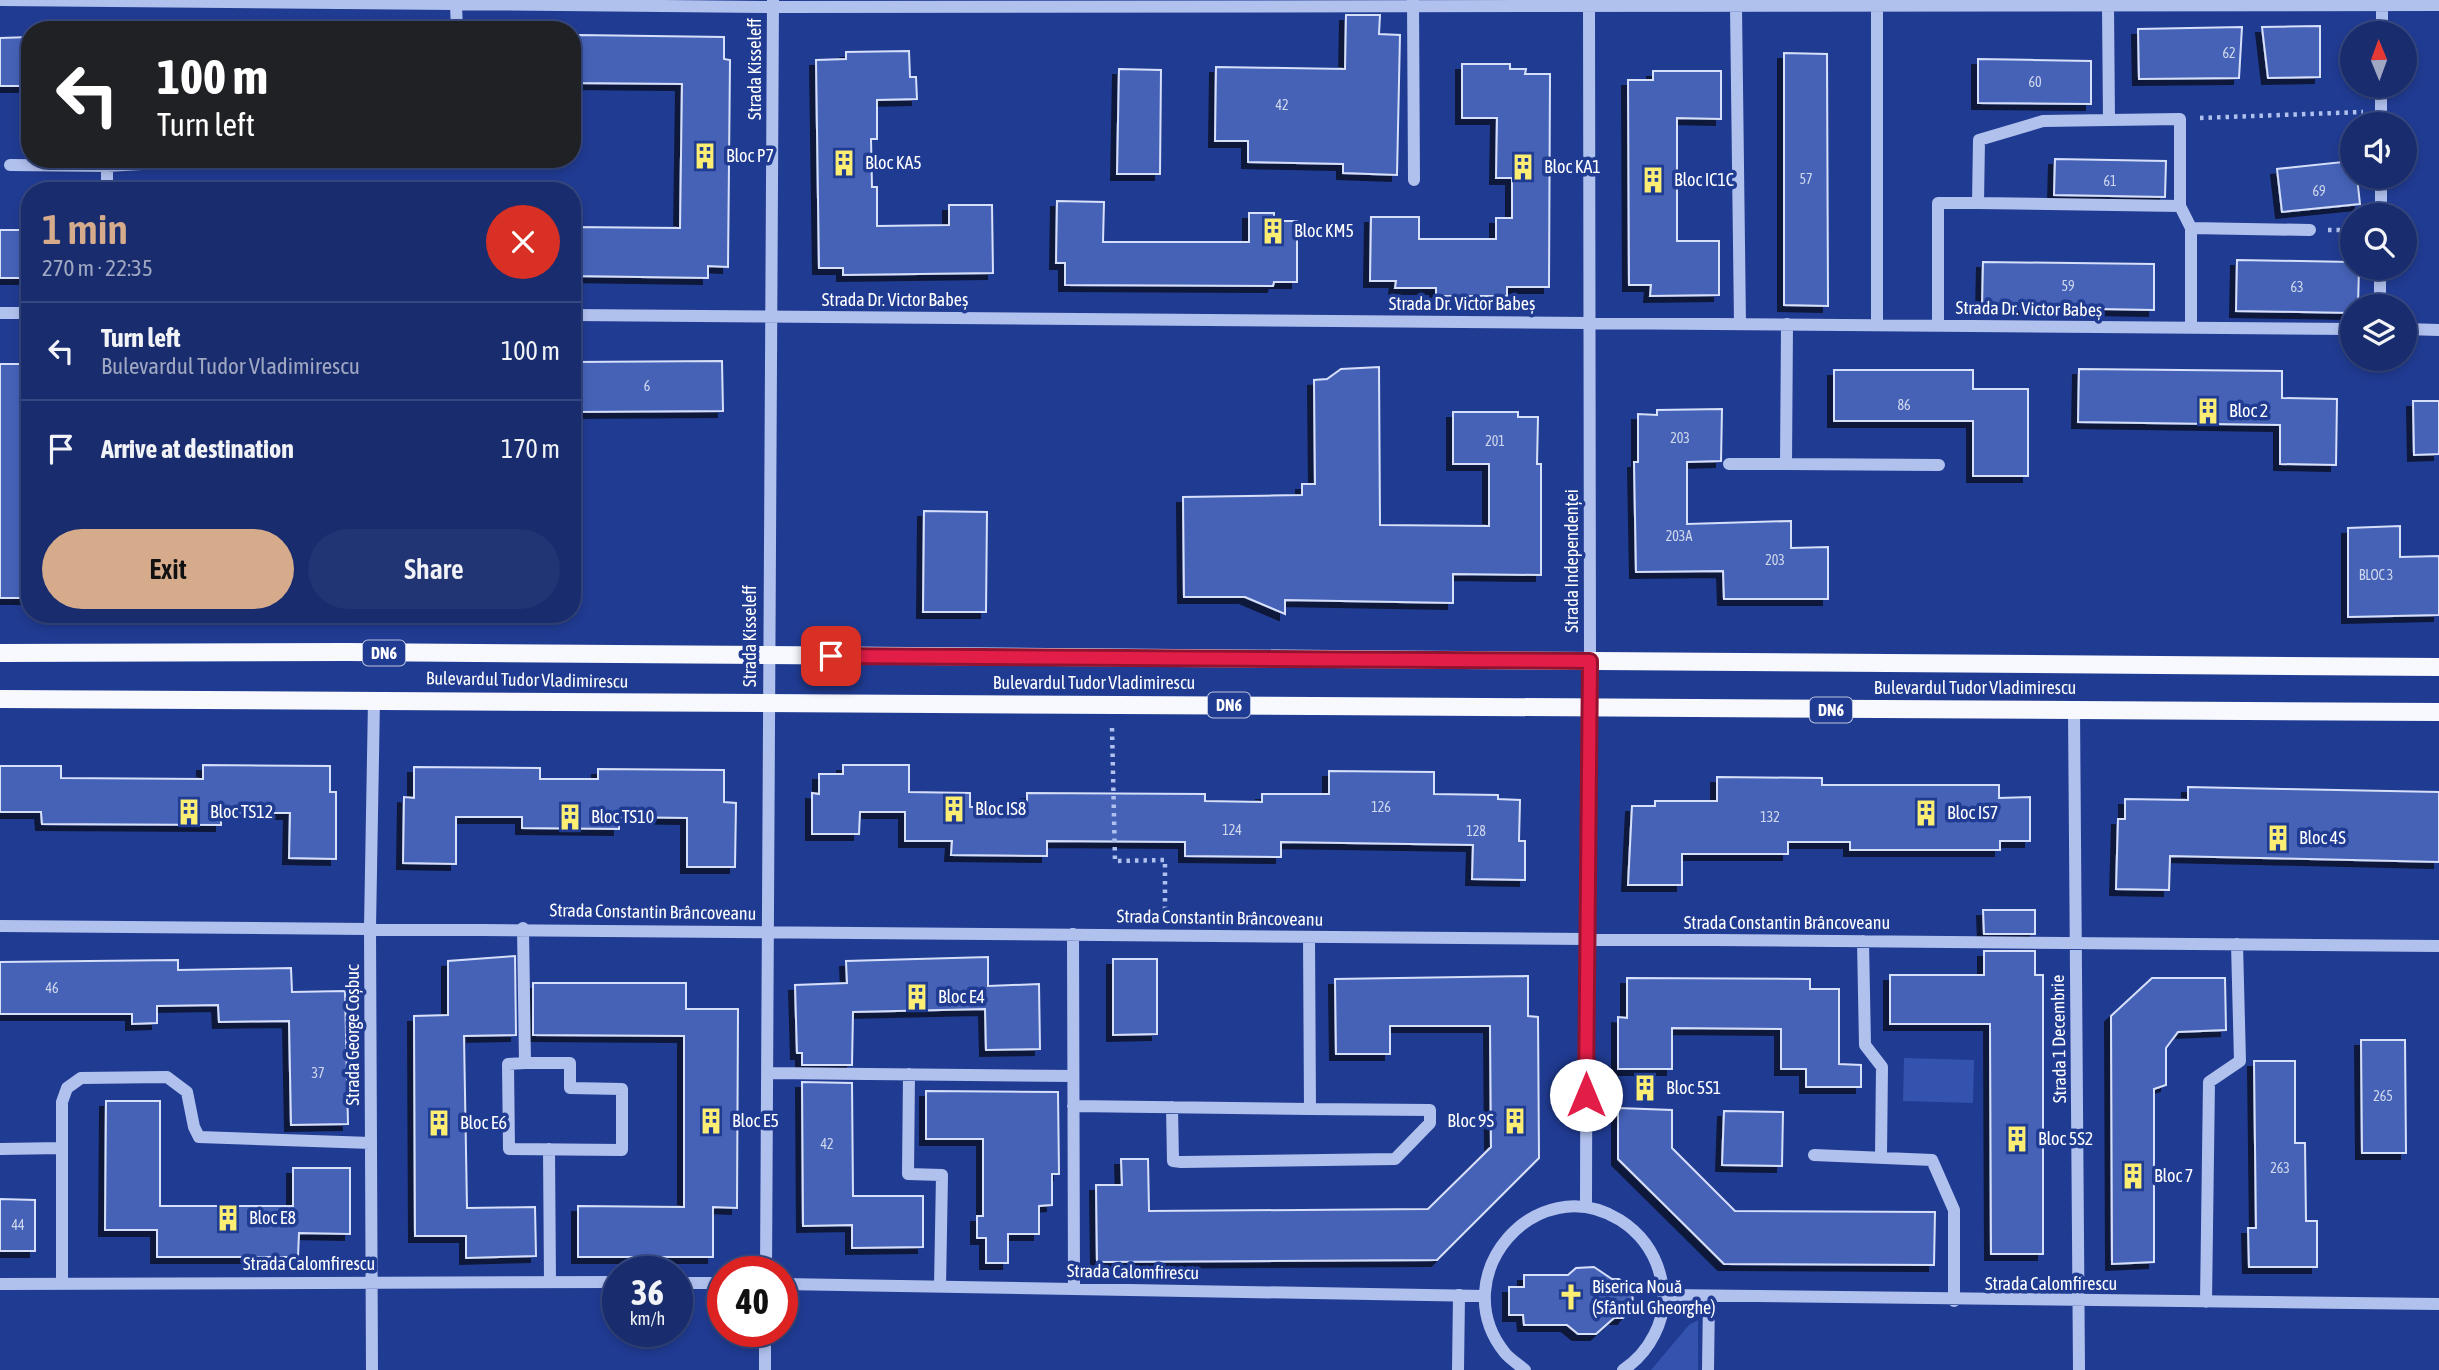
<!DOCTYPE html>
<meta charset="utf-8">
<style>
body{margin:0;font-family:"Asap Condensed",sans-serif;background:#213473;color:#f1f3f6;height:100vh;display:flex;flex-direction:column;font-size:26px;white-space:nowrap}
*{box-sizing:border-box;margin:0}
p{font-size:23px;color:#9fa7c2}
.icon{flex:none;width:38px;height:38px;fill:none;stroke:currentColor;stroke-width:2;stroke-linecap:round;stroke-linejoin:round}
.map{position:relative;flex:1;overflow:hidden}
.panel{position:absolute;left:21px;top:182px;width:560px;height:441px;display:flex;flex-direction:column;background:#182c6e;border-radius:28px;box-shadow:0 4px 10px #0003,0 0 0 2px #364881}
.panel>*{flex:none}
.banner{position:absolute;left:21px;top:21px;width:560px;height:147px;border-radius:28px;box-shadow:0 4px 10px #0003,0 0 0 2px #364881;background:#202124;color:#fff;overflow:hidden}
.needle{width:46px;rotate:359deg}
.fabs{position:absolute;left:2340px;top:21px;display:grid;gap:14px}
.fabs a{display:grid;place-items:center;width:77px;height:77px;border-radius:50%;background:#182c6e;box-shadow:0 4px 10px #0003,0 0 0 2px #364881;font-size:35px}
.speed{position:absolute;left:602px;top:1256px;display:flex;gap:14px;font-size:35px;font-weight:700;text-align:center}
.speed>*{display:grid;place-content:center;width:91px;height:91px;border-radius:50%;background:#182c6e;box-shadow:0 4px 10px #0003,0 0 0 2px #364881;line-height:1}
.speed small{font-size:18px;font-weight:400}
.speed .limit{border:10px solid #d22;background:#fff;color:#111}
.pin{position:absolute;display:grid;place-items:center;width:60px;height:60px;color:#fff;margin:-30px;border-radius:14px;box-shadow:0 4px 10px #0006}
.me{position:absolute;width:77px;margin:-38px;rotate:0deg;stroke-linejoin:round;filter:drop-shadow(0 0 5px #0008)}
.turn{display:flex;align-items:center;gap:24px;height:147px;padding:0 21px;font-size:32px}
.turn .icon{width:91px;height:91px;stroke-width:2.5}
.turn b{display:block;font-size:49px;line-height:60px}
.round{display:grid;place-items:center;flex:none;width:74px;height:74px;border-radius:37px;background:#213473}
.head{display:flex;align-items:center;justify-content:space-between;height:119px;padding:0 21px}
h1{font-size:42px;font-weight:600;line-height:52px;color:#d6ab8b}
.primary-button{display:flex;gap:14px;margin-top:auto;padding:14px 21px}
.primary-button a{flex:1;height:80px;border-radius:42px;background:#d6ab8b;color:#111;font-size:28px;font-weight:600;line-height:80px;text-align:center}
.primary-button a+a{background:#213473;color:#f1f3f6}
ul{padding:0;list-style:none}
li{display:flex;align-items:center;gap:21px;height:98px;padding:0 21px;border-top:2px solid #364881}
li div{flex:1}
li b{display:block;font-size:26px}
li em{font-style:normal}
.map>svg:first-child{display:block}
</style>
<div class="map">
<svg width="2439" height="1370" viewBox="0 0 2439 1370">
<defs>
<filter id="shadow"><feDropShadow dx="-6" dy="6" stdDeviation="0" flood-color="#0009"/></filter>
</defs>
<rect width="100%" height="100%" fill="#203b92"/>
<!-- green -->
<path fill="#3353af" d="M 1904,1058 L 1974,1060 L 1973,1103 L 1903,1101 Z
M 1698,1320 L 1698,1370 L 1651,1370 L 1689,1325 Z"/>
<!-- building -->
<path fill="#4562b7" stroke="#d7e0fa" stroke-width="2" filter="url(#shadow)" d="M 1346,15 L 1380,15 L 1379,34 L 1400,35 L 1397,175 L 1343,173 L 1343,164 L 1248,162 L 1248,141 L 1215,141 L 1216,67 L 1345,69 Z
M 2320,26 L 2320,77 L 2268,78 L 2262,27 Z
M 2242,27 L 2239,78 L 2139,79 L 2138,29 Z
M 578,35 L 724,37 L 724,59 L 730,60 L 728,267 L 708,266 L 708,278 L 572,276 L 572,227 L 680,228 L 682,84 L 572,83 L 572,49 L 578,49 Z
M 30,37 L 30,86 L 0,86 L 0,38 Z
M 909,51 L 910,77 L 916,77 L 917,99 L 877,100 L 877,139 L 871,139 L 872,187 L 877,187 L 877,226 L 949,225 L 949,205 L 992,205 L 993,273 L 843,275 L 843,268 L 819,268 L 816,60 L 846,59 L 846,52 Z
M 1784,53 L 1827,54 L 1828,306 L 1784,305 Z
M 1978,59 L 2091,61 L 2091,104 L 1978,103 Z
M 1462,64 L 1510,64 L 1510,69 L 1526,69 L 1525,74 L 1550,74 L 1549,287 L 1507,287 L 1507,296 L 1436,296 L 1436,288 L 1395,288 L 1396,281 L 1370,281 L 1371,217 L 1419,217 L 1419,239 L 1496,239 L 1496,218 L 1512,218 L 1512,178 L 1496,178 L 1497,118 L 1462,118 Z
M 1119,69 L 1161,70 L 1160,174 L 1117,174 Z
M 1653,71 L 1721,71 L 1721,119 L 1677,118 L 1677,241 L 1719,241 L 1719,295 L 1650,296 L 1651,285 L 1629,285 L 1628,80 L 1653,80 Z
M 2055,159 L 2166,161 L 2165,197 L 2054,195 Z
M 2352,161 L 2352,177 L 2357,177 L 2360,204 L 2282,212 L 2277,169 Z
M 1057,201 L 1104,202 L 1103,242 L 1249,242 L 1249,213 L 1274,213 L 1274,221 L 1297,221 L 1297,282 L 1274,282 L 1273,286 L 1065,285 L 1065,263 L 1056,263 Z
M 0,230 L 30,230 L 30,278 L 0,278 Z
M 2237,260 L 2352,262 L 2352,268 L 2359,268 L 2358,306 L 2352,306 L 2352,313 L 2236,311 Z
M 1983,262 L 2154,264 L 2154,310 L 1982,307 Z
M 722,361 L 723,411 L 572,412 L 572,362 Z
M 0,364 L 30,364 L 30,598 L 0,598 Z
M 1379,367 L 1380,525 L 1489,526 L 1489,464 L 1453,464 L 1453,412 L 1518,412 L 1518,417 L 1538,417 L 1537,464 L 1541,464 L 1541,575 L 1453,574 L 1453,603 L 1285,600 L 1285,614 L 1245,597 L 1184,597 L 1183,497 L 1302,495 L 1302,484 L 1315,484 L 1314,380 L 1327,379 L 1341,369 Z
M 2079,369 L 2282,371 L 2282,398 L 2337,399 L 2336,465 L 2280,464 L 2280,425 L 2078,422 Z
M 1834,370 L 1973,370 L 1973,389 L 2028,389 L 2028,476 L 1973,476 L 1973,421 L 1834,421 Z
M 2413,401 L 2439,401 L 2439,454 L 2414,455 Z
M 1722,409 L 1721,461 L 1687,462 L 1687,524 L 1791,521 L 1791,548 L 1828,547 L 1828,599 L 1724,599 L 1723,571 L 1636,572 L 1634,462 L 1638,462 L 1638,414 L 1657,415 L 1657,410 Z
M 924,511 L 987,512 L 986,612 L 923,612 Z
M 2400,526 L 2400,557 L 2439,556 L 2439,615 L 2348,617 L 2348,528 Z
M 203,765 L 330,766 L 330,792 L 336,792 L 336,859 L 289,858 L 290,813 L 221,813 L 221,825 L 42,824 L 41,812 L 0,812 L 0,766 L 61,766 L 61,778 L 203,779 Z
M 843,765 L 909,765 L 909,792 L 970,793 L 970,807 L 1027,807 L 1027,793 L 1205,794 L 1205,801 L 1262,802 L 1262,794 L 1329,794 L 1329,771 L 1434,772 L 1434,794 L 1498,795 L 1498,799 L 1520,800 L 1519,841 L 1525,841 L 1525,880 L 1472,879 L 1473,845 L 1281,842 L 1281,857 L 1185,856 L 1185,842 L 1047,841 L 1047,856 L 951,855 L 952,841 L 905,841 L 905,812 L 860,812 L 859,834 L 812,834 L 812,793 L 819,794 L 819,774 L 843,774 Z
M 414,767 L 540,768 L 540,779 L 598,779 L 598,769 L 724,770 L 724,802 L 736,803 L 735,867 L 687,867 L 687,818 L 619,817 L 619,829 L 522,828 L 522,817 L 456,817 L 456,864 L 403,863 L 404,797 L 414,798 Z
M 1717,777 L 1822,778 L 1822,785 L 1999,785 L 1999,798 L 2030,797 L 2030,841 L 2000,841 L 2000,850 L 1850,850 L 1850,842 L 1788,842 L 1788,854 L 1682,854 L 1682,885 L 1628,885 L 1632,806 L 1655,806 L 1655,801 L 1717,801 Z
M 2188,787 L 2439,792 L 2439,862 L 2170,856 L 2169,890 L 2116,889 L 2118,819 L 2125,819 L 2125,799 L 2188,800 Z
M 1983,910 L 2035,910 L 2035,934 L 1984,934 Z
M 1984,951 L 2035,951 L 2035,975 L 2043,975 L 2043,1254 L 1991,1254 L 1990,1024 L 1890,1024 L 1890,975 L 1984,975 Z
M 515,956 L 516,1035 L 464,1036 L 467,1208 L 535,1207 L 536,1256 L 466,1258 L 466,1236 L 415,1236 L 414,1016 L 448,1015 L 448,961 Z
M 988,957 L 988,986 L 1039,984 L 1040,1049 L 986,1050 L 985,1009 L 853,1012 L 852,1065 L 802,1065 L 802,1053 L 797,1053 L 795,985 L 847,983 L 846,961 Z
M 1113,959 L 1157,959 L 1157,1034 L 1113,1035 Z
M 178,960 L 178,970 L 291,968 L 292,992 L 345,991 L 348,1124 L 291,1125 L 289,1021 L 219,1022 L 218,1005 L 157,1006 L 157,1023 L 132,1024 L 132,1014 L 0,1014 L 0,962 Z
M 1528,976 L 1528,1016 L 1538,1017 L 1539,1158 L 1437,1260 L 1097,1262 L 1096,1185 L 1122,1185 L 1121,1159 L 1148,1159 L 1149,1211 L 1428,1209 L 1491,1147 L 1490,1026 L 1390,1026 L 1390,1054 L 1336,1054 L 1335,979 Z
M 1627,978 L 1810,979 L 1810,989 L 1839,989 L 1839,1064 L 1861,1065 L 1861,1087 L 1806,1087 L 1806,1069 L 1781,1069 L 1781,1029 L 1672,1028 L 1672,1069 L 1618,1069 L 1618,1017 L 1627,1018 Z
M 2152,978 L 2225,978 L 2226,1030 L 2178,1032 L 2166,1048 L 2166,1085 L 2154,1089 L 2154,1262 L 2112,1264 L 2111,1016 Z
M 533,983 L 686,983 L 686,1009 L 738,1009 L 737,1208 L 713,1207 L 713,1257 L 578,1257 L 578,1206 L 684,1207 L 684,1036 L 533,1035 Z
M 2361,1040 L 2405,1040 L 2406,1153 L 2362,1153 Z
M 2254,1061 L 2295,1061 L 2295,1143 L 2305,1143 L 2306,1221 L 2317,1221 L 2317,1267 L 2249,1267 L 2248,1228 L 2256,1228 Z
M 802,1082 L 852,1083 L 853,1196 L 923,1196 L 923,1247 L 852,1248 L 852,1225 L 803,1226 Z
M 926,1091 L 1058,1092 L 1059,1174 L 1052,1174 L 1052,1205 L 1039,1206 L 1039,1234 L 1008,1234 L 1008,1263 L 986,1263 L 986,1238 L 977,1238 L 977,1216 L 983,1216 L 983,1139 L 926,1139 Z
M 106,1101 L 160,1101 L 160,1206 L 293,1206 L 293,1168 L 350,1168 L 350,1234 L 299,1233 L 298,1257 L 157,1257 L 157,1230 L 105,1230 Z
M 1618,1108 L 1672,1110 L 1672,1148 L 1735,1211 L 1935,1212 L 1934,1265 L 1724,1264 L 1618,1159 Z
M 1724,1111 L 1783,1112 L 1782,1166 L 1722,1165 Z
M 0,1199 L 35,1200 L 35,1251 L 0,1251 Z
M 1594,1267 L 1612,1279 L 1619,1279 L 1632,1289 L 1633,1306 L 1623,1318 L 1614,1318 L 1596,1334 L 1578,1334 L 1567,1325 L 1524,1325 L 1523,1315 L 1509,1315 L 1509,1287 L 1524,1287 L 1524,1275 L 1568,1275 L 1576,1268 Z"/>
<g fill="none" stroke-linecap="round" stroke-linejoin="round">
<!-- path -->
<path stroke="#b1c1ed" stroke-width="4.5" stroke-dasharray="3.5 5" stroke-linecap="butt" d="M 2200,118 L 2363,112
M 2328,230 L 2352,230
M 1112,728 L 1115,861 L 1165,860 L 1165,917"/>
<!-- minor -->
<path stroke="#b1c1ed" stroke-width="12" d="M 0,0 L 773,7 L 2439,5
M 1413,0 L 1414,180
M 456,5 L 457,30
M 1736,7 L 1740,324
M 2382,33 L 2382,5
M 2109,120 L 2180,119 L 2180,206
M 2381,124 L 2381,86
M 10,165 L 107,166 L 228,159
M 107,191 L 107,166
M 1978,203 L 2180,206 L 2191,228 L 2191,328
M 2381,215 L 2381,177
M 2191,228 L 2310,230
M 2380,306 L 2380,268
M 0,313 L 30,313
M 572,315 L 2352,329
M 1787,324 L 1786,464 L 1939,465
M 1877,324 L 1877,7
M 1938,325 L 1938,203 L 1978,203 L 1979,140 L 2043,121 L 2109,120 L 2108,6
M 2404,329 L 2439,330
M 1729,464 L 1786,464
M 2074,709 L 2079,1370
M 0,926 L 2439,946
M 523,928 L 525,1063 L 508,1064 L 509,1149 L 622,1150 L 622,1089 L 570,1088 L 570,1063 L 525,1063
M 1073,934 L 1074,1288
M 1863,941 L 1865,1045 L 1882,1067 L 1881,1156
M 768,1073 L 1073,1076
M 909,1074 L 908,1174 L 942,1175 L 940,1287
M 1073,1106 L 1310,1109 L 1309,937
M 1172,1107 L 1173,1161 L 1181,1162 L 1395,1159 L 1430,1123 L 1430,1110 L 1310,1109
M 0,1149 L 62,1148
M 549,1149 L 550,1281
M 1814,1155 L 1932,1160 L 1954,1210 L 1954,1301
M 1586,1207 L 1587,776 L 1590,661 L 1589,0
M 766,1272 L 773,0
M 62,1283 L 62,1102 L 67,1088 L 81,1078 L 167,1077 L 187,1092 L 194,1127 L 199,1137 L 371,1143
M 677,1283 L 723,1283
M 0,1284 L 618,1282
M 782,1284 L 1484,1296
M 1664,1295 L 2439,1304
M 2206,1302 L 2209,1082 L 2240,1061 L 2237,944
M 765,1332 L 765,1370
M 372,1370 L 370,928 L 374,700
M 1458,1370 L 1459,1295
M 1525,1370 C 1518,1364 1510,1359 1505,1353 C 1443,1276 1536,1168 1620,1220 C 1645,1236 1659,1259 1663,1289 C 1667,1320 1649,1353 1623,1370
M 1708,1370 L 1709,1297"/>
<!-- major -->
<path stroke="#f8f9ff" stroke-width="18" d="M 0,653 L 346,652 L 2439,667
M 0,699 L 2439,712"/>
</g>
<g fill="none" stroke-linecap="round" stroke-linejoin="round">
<!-- route casing -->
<g stroke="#92132f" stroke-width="18">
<path id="route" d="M 831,656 L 1590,661 L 1586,1095"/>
</g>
<!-- route -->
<use href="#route" stroke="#e11d48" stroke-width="12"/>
</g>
<!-- icons -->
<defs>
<g id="building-bare" transform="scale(2.1)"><path d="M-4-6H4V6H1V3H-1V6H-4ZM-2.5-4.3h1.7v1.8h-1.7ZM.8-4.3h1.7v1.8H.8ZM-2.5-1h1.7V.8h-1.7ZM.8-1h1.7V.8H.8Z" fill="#fbee72" stroke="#203b92" stroke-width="2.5" paint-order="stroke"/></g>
<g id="church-bare" transform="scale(2.1)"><path d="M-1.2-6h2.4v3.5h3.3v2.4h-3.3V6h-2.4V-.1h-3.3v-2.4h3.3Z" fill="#fbee72" stroke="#203b92" stroke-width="2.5" paint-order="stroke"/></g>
</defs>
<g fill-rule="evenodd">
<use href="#building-bare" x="705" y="156"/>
<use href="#building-bare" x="844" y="163"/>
<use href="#building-bare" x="1523" y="167"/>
<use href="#building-bare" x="1653" y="180"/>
<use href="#building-bare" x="1273" y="231"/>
<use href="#building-bare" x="2208" y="411"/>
<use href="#building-bare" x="954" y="809"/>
<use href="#building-bare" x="189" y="812"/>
<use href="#building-bare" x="1926" y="813"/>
<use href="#building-bare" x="570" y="817"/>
<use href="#building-bare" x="2278" y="838"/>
<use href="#building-bare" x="917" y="997"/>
<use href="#building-bare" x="1645" y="1088"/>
<use href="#building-bare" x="711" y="1121"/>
<use href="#building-bare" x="1515" y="1121"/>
<use href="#building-bare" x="439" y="1123"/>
<use href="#building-bare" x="2017" y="1139"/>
<use href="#building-bare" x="2133" y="1176"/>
<use href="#building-bare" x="228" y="1218"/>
<use href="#church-bare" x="1571" y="1297"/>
</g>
<g text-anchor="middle" stroke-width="7" stroke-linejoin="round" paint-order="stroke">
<!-- number labels -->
<g font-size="14" fill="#d0d8ed">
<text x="2229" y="58">62</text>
<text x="2035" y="87">60</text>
<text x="1282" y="110">42</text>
<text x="1806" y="184">57</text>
<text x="2110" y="186">61</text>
<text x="2319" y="196">69</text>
<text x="2068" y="291">59</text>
<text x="2297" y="292">63</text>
<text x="647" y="391">6</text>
<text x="1904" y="410">86</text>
<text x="1680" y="443">203</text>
<text x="1495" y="446">201</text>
<text x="1679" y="541">203A</text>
<text x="1775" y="565">203</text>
<text x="2376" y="580">BLOC 3</text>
<text x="1381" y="812">126</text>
<text x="1770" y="822">132</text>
<text x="1232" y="835">124</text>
<text x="1476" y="836">128</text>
<text x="52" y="993">46</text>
<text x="318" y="1078">37</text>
<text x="2383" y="1101">265</text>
<text x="827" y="1149">42</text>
<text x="2280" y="1173">263</text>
<text x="18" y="1230">44</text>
</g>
<!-- shield labels -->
<g fill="#203b92" stroke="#bcc4de" stroke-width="2">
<rect x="363" y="640.5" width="42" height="25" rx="5"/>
<rect x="1208" y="692.5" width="42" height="25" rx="5"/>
<rect x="1810" y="697.5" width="42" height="25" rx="5"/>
</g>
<g font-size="16" font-weight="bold" fill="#fff">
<text x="384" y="659">DN6</text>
<text x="1229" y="711">DN6</text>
<text x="1831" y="716">DN6</text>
</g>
<!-- street labels -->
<g font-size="18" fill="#fff" stroke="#203b92">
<text transform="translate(755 69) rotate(-90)" y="6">Strada Kisseleff</text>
<text x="895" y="306">Strada Dr. Victor Babeș</text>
<text x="1462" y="310">Strada Dr. Victor Babeș</text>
<text transform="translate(2029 309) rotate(1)" y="6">Strada Dr. Victor Babeș</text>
<text transform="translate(1572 561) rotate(-90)" y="6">Strada Independenței</text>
<text transform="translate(750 636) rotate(-90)" y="6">Strada Kisseleff</text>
<text transform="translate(527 680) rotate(1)" y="6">Bulevardul Tudor Vladimirescu</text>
<text x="1094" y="689">Bulevardul Tudor Vladimirescu</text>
<text x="1975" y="694">Bulevardul Tudor Vladimirescu</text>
<text transform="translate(653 912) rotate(1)" y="6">Strada Constantin Brâncoveanu</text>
<text transform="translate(1220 918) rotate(1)" y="6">Strada Constantin Brâncoveanu</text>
<text x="1787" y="929">Strada Constantin Brâncoveanu</text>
<text transform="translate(353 1035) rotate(-90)" y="6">Strada George Coșbuc</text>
<text transform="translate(2059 1039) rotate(-91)" y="6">Strada 1 Decembrie</text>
<text x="309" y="1270">Strada Calomfirescu</text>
<text transform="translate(1133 1272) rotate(1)" y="6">Strada Calomfirescu</text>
<text x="2051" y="1290">Strada Calomfirescu</text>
</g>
<!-- poi labels -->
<g font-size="18" fill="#fff" stroke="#203b92" text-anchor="start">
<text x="726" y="162">Bloc P7</text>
<text x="865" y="169">Bloc KA5</text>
<text x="1544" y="173">Bloc KA1</text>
<text x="1674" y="186">Bloc IC1C</text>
<text x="1294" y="237">Bloc KM5</text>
<text x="2229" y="417">Bloc 2</text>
<text x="975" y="815">Bloc IS8</text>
<text x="210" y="818">Bloc TS12</text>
<text x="1947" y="819">Bloc IS7</text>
<text x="591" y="823">Bloc TS10</text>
<text x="2299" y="844">Bloc 4S</text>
<text x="938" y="1003">Bloc E4</text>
<text x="1666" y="1094">Bloc 5S1</text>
<text x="732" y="1127">Bloc E5</text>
<text x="1494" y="1127" text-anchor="end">Bloc 9S</text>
<text x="460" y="1129">Bloc E6</text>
<text x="2038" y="1145">Bloc 5S2</text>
<text x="2154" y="1182">Bloc 7</text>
<text x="249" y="1224">Bloc E8</text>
<text x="1592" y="1293">Biserica Nouă<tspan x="1592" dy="21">(Sfântul Gheorghe)</tspan></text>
</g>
</g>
</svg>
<div class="fabs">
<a><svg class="needle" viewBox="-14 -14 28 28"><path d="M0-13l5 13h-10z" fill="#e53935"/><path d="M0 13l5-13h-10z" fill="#9fa7c2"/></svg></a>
<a><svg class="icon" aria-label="sound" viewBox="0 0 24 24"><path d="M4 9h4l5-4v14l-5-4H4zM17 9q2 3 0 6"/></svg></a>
<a><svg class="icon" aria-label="search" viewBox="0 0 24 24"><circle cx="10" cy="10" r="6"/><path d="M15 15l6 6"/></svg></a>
<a><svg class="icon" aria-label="layers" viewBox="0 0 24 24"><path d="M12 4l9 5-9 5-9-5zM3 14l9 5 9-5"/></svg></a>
</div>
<div class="speed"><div>36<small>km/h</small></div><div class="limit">40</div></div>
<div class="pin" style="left:831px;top:656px;background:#d93025"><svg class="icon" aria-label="arrive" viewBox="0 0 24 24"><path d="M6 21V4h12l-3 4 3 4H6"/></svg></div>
<svg class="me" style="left:1586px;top:1095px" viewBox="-20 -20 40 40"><circle r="19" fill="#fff"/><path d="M0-13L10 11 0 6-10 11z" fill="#e11d48"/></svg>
<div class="banner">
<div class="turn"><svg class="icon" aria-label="left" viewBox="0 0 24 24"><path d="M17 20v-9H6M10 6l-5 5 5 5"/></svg><div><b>100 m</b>Turn left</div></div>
</div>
<section class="panel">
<div class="head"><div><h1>1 min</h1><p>270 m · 22:35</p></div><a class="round" style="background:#d93025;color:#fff"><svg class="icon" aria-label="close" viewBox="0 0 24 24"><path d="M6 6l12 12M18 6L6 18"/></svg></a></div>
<ul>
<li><svg class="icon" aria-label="left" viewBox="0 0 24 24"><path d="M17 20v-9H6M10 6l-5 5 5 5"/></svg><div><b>Turn left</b><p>Bulevardul Tudor Vladimirescu</p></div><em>100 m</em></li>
<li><svg class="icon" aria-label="arrive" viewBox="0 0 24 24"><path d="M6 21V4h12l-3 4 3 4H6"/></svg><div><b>Arrive at destination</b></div><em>170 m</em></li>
</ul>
<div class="primary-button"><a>Exit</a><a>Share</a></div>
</section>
</div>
